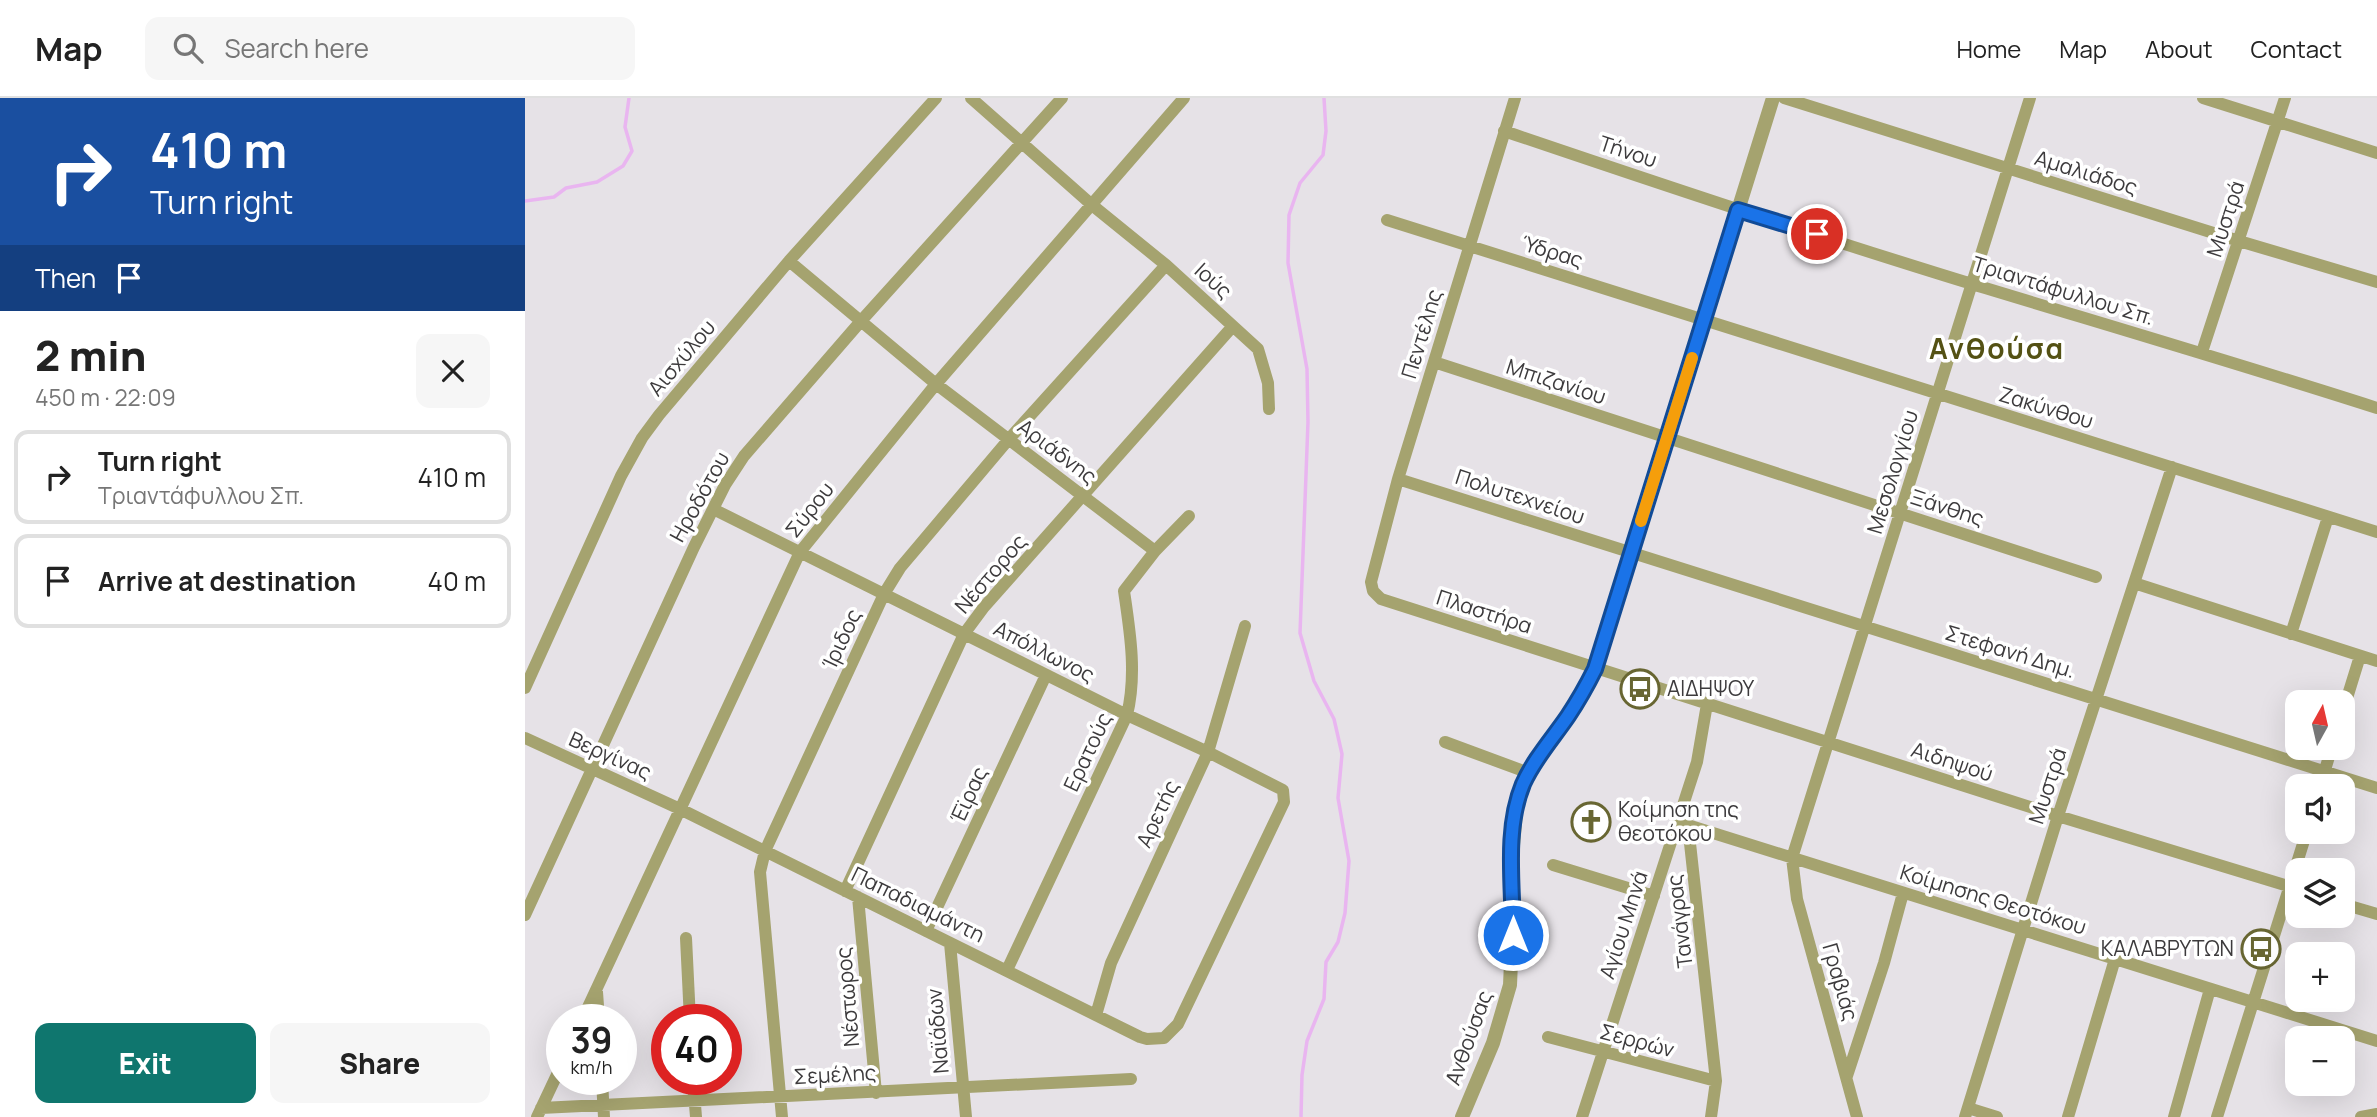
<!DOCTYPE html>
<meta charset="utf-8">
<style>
body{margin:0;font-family:Manrope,sans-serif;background:#f6f6f6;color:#222;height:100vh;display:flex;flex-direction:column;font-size:26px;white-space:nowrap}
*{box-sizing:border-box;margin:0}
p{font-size:23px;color:#767676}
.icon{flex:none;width:38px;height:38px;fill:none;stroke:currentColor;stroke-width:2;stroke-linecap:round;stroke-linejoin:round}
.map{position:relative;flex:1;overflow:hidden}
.sheet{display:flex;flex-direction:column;background:#fff;width:525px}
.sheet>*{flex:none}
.top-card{background:#1a4fa0;color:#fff;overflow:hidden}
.needle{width:46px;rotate:8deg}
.tools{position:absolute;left:1760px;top:592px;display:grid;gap:14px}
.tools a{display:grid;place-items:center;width:70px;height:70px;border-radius:14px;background:#fff;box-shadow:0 7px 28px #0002;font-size:35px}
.speed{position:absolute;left:21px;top:906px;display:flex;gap:14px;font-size:35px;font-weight:700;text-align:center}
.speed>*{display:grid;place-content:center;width:91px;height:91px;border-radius:50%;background:#fff;box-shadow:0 7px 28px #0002;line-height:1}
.speed small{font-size:18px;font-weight:400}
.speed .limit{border:10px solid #d22;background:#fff;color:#111}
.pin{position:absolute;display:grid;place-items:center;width:60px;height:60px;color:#fff;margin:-30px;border:4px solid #fff;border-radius:50%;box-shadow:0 2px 7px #0007}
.me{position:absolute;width:77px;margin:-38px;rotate:0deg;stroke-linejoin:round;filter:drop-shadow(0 0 5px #0008)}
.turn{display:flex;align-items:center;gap:24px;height:147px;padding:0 35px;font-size:32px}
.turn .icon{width:91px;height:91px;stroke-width:2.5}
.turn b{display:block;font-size:49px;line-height:60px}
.then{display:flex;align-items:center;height:66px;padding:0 35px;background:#0003;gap:14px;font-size:26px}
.round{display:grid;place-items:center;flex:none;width:74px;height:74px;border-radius:14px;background:#f6f6f6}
.headline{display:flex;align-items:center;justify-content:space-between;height:119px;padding:0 35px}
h1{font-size:42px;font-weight:800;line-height:52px}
.action{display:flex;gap:14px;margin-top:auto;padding:14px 35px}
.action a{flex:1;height:80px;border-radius:14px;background:#0f766e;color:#fff;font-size:28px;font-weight:800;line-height:80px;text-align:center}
.action a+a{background:#f6f6f6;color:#222}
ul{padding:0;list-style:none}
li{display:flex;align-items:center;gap:21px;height:94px;margin:0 14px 10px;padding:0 21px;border:4px solid #e0e0e0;border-radius:14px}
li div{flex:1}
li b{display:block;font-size:26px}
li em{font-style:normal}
header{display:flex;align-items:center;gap:42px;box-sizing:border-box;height:98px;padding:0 35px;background:#fff;border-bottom:2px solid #e0e0e0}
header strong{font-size:33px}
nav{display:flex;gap:38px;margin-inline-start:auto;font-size:24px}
.search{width:490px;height:63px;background:#f6f6f6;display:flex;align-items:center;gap:18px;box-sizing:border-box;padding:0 24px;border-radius:14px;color:#767676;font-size:26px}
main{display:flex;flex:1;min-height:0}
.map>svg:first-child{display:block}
</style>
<header>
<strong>Map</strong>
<div class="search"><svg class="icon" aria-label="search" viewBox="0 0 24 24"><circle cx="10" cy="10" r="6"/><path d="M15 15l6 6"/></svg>Search here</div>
<nav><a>Home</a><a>Map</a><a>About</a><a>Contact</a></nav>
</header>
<main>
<section class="sheet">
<div class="top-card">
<div class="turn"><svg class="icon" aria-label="right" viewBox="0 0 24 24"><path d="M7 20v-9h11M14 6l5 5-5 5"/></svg><div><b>410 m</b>Turn right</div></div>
<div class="then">Then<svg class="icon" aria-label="arrive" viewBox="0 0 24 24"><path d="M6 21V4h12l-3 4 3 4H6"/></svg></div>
</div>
<div class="headline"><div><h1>2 min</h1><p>450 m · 22:09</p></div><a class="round"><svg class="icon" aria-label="close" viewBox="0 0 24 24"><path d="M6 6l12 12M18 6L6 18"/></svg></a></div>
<ul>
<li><svg class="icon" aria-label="right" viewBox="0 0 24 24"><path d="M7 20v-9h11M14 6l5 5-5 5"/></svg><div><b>Turn right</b><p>Τριαντάφυλλου Σπ.</p></div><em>410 m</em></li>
<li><svg class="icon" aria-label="arrive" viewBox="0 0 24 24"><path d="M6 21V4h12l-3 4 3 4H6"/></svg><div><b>Arrive at destination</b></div><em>40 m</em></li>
</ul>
<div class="action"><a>Exit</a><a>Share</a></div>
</section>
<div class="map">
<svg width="1852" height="1019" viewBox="0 0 1852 1019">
<rect width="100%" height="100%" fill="#e6e2e7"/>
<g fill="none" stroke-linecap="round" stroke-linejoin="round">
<!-- stream -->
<path stroke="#e9b5f0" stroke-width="3.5" d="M 0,103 L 29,99 L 41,90 L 72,84 L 98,68 L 107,53 L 100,29 L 104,0
M 776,1019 L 777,977 L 782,943 L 799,901 L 801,864 L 813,844 L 820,815 L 824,763 L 813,700 L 817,656 L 809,621 L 789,583 L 775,535 L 783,324 L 782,271 L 763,165 L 764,117 L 775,85 L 798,57 L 801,33 L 799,0"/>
<!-- minor -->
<path stroke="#a5a36f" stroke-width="12" d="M 446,0 L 567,107 L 641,167 L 733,251 L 743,285 L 744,311
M 990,0 L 873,381 L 846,484 L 848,493 L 856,501 L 1533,718 L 1773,791
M 1259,0 L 1714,143 L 1852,184
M 1678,0 L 1852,55
M 979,33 C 1135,86 1290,138 1447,186 C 1582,227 1718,267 1852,310
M 862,122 L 1852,434
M 264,163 L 411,286 L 630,453
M 1677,254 L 1760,0
M 909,264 L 1571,479
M 873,381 L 1852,690
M 1609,485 L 1852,563
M 1766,536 L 1803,419
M 0,590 L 96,378 L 117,340 L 134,317 L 264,163 L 411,0
M 1818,613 L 1835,558
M 0,640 L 155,711 L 615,939 L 622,941 L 639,940 L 653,926 L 759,704 L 758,692 L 683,654 L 602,617 L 188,411
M 920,644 L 1004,675
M 1795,688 L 1807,649
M 1153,724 L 1852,943
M 1163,727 L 1191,983 L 1186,1019
M 1028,767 L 1129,798
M 320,793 L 439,536 L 459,509 L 708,228
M 333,799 L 351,995
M 1818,806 L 1852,816
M 0,817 L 169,449 L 200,387 L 219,358 L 336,223 L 537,0
M 401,833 L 521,577
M 161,840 L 165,922
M 425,845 L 441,1019
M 482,872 L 602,617 C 612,576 605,534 599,493 L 630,453 L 664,418
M 72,894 L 74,922
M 571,917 L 586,865 L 683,654 L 720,528
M 57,922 L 275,454 L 411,286 L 659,0
M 1023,939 L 1191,983
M 1322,978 L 1359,865 L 1378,795
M 77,982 L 79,1019
M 168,982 L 171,1019
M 16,1010 L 606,981
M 1443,1010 L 1472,1019
M 12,1019 L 37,966
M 257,1019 L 235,774 L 240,753 L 359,496 L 375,470 L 484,341 L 641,167
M 1057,1019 L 1172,664 L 1182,606
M 1332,1019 L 1272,801 L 1267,760 L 1505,0
M 1440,1019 L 1533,718 L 1647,369
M 1543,1019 L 1590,861
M 1649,1019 L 1685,891
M 1692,1019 L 1782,733
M 1836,1019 L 1852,1016"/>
<!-- tertiary -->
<path stroke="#a5a36f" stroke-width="14" d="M 937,1019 L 968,945 L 985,887 L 988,819 L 986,768 L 992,705 L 999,685 L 1014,658 L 1045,615 L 1070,571 L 1248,0"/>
</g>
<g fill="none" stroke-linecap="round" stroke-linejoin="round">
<!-- route casing -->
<g stroke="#114b97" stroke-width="18">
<path id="route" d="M 988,837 C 988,788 979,732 998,686 C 1009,661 1028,640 1043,618 C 1053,603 1062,587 1070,571 L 1213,112 L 1292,136"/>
</g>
<!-- route -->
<use href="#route" stroke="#1a73e8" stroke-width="12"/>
<!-- slow -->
<path stroke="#f59e0b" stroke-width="12" d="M 1116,423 L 1167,260"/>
</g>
<!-- icons -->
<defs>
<g id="bus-ring" transform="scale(2.0125)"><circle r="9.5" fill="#fff" stroke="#686632" stroke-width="1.5"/><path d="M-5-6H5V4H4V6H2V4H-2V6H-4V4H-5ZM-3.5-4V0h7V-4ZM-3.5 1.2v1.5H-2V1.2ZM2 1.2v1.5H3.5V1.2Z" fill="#686632"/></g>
<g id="church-ring" transform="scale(2.0125)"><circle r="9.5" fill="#fff" stroke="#686632" stroke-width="1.5"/><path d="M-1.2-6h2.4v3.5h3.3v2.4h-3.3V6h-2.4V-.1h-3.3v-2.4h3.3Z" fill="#686632"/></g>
</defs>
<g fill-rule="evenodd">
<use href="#bus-ring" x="1115" y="591"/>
<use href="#church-ring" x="1066" y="724"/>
<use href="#bus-ring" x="1736" y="851"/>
</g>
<g text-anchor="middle" stroke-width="7" stroke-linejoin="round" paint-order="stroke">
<!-- street labels -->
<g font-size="21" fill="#3d3b3d" stroke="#fff">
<text transform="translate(1103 54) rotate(18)" y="7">Τήνου</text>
<text transform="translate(1561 75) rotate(17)" y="7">Αμαλιάδος</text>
<text transform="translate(1701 121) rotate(-72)" y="7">Μυστρά</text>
<text transform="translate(1027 154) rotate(17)" y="7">Ύδρας</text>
<text transform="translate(688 183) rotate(42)" y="7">Ιούς</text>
<text transform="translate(1538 193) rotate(17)" y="7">Τριαντάφυλλου Σπ.</text>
<text transform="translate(897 236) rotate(-73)" y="7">Πεντέλης</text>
<text transform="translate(157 260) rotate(-50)" y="7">Αισχύλου</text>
<text transform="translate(1031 284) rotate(18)" y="7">Μπιζανίου</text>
<text transform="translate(1521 310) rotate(17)" y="7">Ζακύνθου</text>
<text transform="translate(532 354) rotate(37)" y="7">Αριάδνης</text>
<text transform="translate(1368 374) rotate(-73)" y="7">Μεσολογγίου</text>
<text transform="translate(175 399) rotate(-61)" y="7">Ηροδότου</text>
<text transform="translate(995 399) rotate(18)" y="7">Πολυτεχνείου</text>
<text transform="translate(1422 410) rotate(18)" y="7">Ξάνθης</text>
<text transform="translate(285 412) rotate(-52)" y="7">Σύρου</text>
<text transform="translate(466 476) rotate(-49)" y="7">Νέστορος</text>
<text transform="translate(959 514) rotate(18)" y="7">Πλαστήρα</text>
<text transform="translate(317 541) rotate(-65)" y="7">Ίριδος</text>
<text transform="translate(519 554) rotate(27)" y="7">Απόλλωνος</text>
<text transform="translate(1485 554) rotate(17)" y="7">Στεφανή Δημ.</text>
<text transform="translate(563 654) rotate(-65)" y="7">Ερατούς</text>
<text transform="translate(85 658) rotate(24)" y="7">Βεργίνας</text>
<text transform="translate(1427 664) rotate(18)" y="7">Αιδηψού</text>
<text transform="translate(1523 688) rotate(-72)" y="7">Μυστρά</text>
<text transform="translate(444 697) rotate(-65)" y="7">Έϊρας</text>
<text transform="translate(633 716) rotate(-65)" y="7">Αρετής</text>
<text transform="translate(1468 802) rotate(17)" y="7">Κοίμησης Θεοτόκου</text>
<text transform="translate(393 807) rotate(26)" y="7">Παπαδιαμάντη</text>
<text transform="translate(1155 823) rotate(-97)" y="7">Τανάγρας</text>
<text transform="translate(1099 827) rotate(-72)" y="7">Αγίου Μηνά</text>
<text transform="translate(1315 884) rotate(74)" y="7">Γραβιάς</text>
<text transform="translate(323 899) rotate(-95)" y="7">Νέστωρος</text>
<text transform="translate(413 933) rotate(-95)" y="7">Ναϊάδων</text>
<text transform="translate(944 940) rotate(-70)" y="7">Ανθούσας</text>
<text transform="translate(1112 943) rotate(15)" y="7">Σερρών</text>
<text transform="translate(310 977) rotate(-3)" y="7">Σεμέλης</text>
</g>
<!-- poi labels -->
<g font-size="21" fill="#3d3b3d" stroke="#fff" text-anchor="start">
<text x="1142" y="598">ΑΙΔΗΨΟΥ</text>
<text x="1093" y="719">Κοίμηση της<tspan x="1093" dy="24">θεοτόκου</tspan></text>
<text x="1709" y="858" text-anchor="end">ΚΑΛΑΒΡΥΤΩΝ</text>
</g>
<!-- district labels -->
<g font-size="28" font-weight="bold" letter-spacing="2" fill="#545114" stroke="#fff">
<text x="1472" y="261">Ανθούσα</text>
</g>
</g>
</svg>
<div class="tools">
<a><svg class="needle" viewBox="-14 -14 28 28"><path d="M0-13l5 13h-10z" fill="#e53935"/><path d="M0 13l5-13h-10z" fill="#767676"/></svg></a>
<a><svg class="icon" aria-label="sound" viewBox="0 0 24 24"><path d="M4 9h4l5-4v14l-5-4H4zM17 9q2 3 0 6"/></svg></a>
<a><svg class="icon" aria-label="layers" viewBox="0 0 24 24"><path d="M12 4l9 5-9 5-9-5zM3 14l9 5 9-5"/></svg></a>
<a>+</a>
<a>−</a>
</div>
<div class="speed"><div>39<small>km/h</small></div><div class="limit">40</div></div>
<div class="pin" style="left:1292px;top:136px;background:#d93025"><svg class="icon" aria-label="arrive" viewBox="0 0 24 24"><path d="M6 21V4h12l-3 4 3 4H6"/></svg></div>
<svg class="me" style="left:988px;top:837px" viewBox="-20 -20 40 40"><circle r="17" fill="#1a73e8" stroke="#fff" stroke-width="3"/><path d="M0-11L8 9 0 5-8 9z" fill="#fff"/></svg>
</div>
</main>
